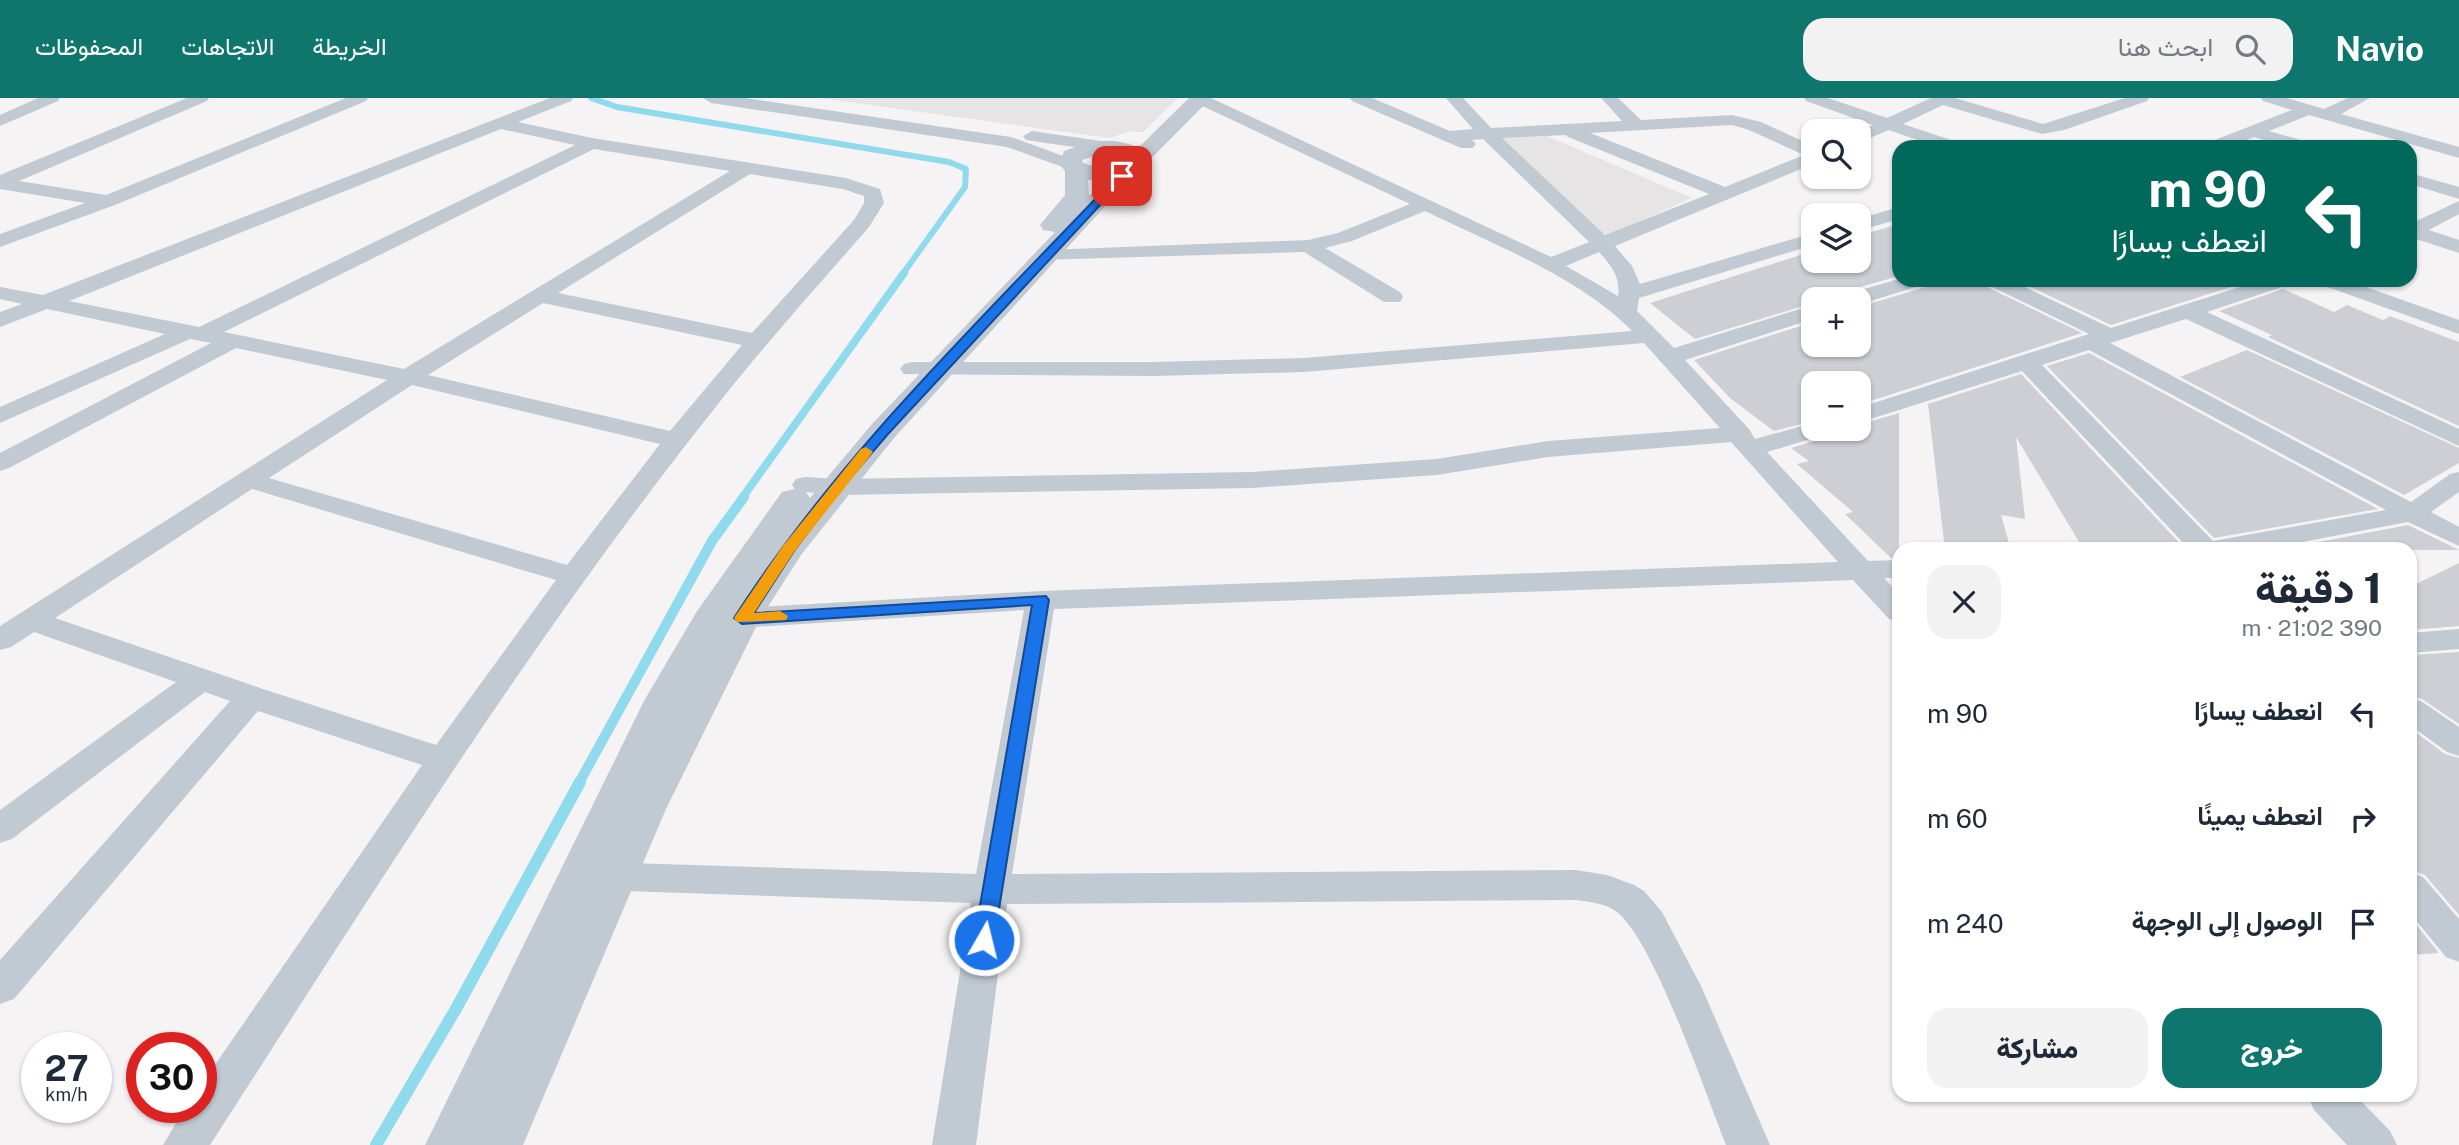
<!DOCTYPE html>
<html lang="ar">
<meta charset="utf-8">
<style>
body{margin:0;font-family:"Public Sans",Vazirmatn,sans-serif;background:#f2f2f3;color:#1f2937;direction:rtl;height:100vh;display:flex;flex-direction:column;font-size:26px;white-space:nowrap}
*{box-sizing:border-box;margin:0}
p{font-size:23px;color:#747a83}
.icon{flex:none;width:38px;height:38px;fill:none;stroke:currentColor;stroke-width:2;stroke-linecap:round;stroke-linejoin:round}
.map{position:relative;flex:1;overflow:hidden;direction:ltr}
.panel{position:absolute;left:1892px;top:444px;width:525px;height:560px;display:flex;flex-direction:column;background:#fff;border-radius:21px;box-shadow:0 2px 5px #0004;direction:rtl}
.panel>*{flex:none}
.guide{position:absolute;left:1892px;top:42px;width:525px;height:147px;border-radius:21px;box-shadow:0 2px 5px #0004;direction:rtl;background:#00695c;color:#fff;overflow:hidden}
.controls{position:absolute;left:1801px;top:21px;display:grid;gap:14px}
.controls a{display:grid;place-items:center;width:70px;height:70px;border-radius:14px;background:#fff;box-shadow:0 2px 5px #0004;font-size:35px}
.speed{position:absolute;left:21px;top:934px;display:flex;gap:14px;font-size:35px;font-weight:700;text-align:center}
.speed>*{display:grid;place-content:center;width:91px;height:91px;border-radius:50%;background:#fff;box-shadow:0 2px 5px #0004;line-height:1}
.speed small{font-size:18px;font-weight:400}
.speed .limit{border:10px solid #d22;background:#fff;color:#111}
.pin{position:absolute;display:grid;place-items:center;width:60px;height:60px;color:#fff;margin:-30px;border-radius:14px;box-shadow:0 4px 10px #0006}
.me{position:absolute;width:77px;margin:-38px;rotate:8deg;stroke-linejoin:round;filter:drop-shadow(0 0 5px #0008)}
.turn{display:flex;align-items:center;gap:24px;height:147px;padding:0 35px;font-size:32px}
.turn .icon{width:91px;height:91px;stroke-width:2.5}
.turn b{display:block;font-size:49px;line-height:60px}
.round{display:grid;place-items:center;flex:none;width:74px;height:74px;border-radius:21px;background:#f2f2f3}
.head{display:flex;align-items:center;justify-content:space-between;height:119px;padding:0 35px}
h1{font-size:42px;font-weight:800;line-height:52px}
.button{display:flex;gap:14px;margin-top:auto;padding:14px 35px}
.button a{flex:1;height:80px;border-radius:21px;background:#0f766e;color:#fff;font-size:28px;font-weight:800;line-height:80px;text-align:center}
.button a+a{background:#f2f2f3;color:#1f2937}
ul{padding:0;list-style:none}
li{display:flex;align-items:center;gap:21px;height:105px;padding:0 35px}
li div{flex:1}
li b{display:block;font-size:26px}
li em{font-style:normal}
header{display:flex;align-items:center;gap:42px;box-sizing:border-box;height:98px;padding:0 35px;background:#0f766e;color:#fff}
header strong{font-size:33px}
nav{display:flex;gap:38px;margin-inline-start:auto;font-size:24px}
.search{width:490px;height:63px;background:#f2f2f3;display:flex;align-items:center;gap:18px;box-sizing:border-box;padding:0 24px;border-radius:21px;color:#747a83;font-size:26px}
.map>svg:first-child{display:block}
</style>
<header>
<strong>Navio</strong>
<div class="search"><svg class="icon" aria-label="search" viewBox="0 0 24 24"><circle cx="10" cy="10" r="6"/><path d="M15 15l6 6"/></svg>ابحث هنا</div>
<nav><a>الخريطة</a><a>الاتجاهات</a><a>المحفوظات</a></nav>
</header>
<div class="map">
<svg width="2459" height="1047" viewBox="0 0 2459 1047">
<rect width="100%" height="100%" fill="#f5f3f3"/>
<!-- education -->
<path fill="#e6e4e5" d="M 820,0 L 1178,0 L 1143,34 L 1131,33 L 1109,40 Z
M 1547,38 L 1692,100 L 1610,136 L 1594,134 L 1499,40 Z"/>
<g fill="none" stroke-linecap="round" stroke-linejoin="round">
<!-- stream-far3 -->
<path stroke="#90daee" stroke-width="6" d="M 591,0 L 617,9 L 949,64 L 966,71 L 965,89 L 902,177"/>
<!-- stream-far2 -->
<path stroke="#90daee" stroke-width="8" d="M 742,400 L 904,175"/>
<!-- stream-far1 -->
<path stroke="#90daee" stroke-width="10" d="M 579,685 L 712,443 L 744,399"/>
<!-- stream -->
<path stroke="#90daee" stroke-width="12" d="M 376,1047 L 457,909 L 580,684"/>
</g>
<!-- building -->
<path fill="#cdcfd5" d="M 1899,126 L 1899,178 L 1846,193 L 1841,201 L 1813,201 L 1813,205 L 1695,241 L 1650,205 L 1813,153 L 1813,163 L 1858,163 L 1858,138 Z
M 1932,182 L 1979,182 L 1985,188 L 2082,235 L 1858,307 L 1858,285 L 1813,285 L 1813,323 L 1774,333 L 1730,300 L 1694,262 L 1813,224 L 1813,247 L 1858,247 L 1858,209 L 1926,189 Z
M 2016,182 L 2253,182 L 2111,227 Z
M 2283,191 L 2334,214 L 2347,207 L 2383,222 L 2390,218 L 2459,244 L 2459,328 L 2268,239 L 2272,237 L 2219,213 Z
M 2247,252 L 2459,350 L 2459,365 L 2404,397 L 2180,279 Z
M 2089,255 L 2378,411 L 2214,440 L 2047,268 Z
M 2021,276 L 2186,452 L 2131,452 L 2081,447 L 2016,339 L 2025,421 L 2001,417 L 2011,452 L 1945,452 L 1928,306 Z
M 1899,315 L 1899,459 L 1891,460 L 1845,416 L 1853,414 L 1797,366 L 1809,363 L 1791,350 L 1828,339 L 1833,331 L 1858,331 L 1858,327 Z
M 2408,427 L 2459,452 L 2277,452 Z
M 2459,465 L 2459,528 L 2410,532 L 2410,489 Z
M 2459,554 L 2459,626 L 2422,601 L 2410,598 L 2410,557 Z
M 2410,630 L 2445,656 L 2459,660 L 2459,817 L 2425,777 L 2410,772 Z
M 2410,819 L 2439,855 L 2410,857 Z"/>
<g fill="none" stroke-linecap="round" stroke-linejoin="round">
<!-- minor -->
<path fill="#c1cad2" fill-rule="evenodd" d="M 38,0 L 60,0 L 58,3 L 0,28 L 0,17 Z
M 187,0 L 209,0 L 207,3 L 19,83 L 106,97 L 346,0 L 368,0 L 366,3 L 115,107 L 0,149 L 0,136 L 85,105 L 0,91 L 0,77 Z
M 550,0 L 573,0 L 571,3 L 518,24 L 592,40 L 846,80 L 880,91 L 884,105 L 869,129 C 814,192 758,254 707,320 C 525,550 369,801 210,1047 L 163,1047 L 185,1010 L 201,1010 L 201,987 L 422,667 L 258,613 L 14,901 L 0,906 L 0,862 L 230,603 L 205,594 L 12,741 L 0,745 L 0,712 L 176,584 L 34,534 L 11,549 L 0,552 L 0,528 L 387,282 L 236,250 L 9,370 L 0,373 L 0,355 L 211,245 L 190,241 L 0,325 L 0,309 L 165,236 L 47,211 L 0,229 L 0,214 L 22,206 L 0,201 L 0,189 L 43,197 ZM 501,31 L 575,47 L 199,229 L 69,203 ZM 594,51 L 730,73 L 404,271 L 224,234 ZM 750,76 L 843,91 L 864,98 L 864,105 L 854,122 L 752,235 L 558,195 ZM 543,205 L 742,247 L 670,333 L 428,277 ZM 412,287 L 660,346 L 567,467 L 269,380 ZM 252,391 L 556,482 L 436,647 L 263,591 L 55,520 Z
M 703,0 L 745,0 L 1011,39 L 1077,63 L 1080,67 L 1071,72 L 1007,49 L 711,5 Z
M 1192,0 L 1211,0 L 1551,159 L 1589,144 L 1483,41 L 1472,42 L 1476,46 L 1473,50 L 1461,50 L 1352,3 L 1350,0 L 1372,0 L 1450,33 L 1473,31 L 1446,0 L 1463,0 L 1491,30 L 1622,23 L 1601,0 L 1618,0 L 1641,22 L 1732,17 L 1761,24 L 1813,48 L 1813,66 L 1615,148 L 1632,168 L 1640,186 L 1813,135 L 1813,147 L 1639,200 L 1637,213 L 1674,250 L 1813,207 L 1813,221 L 1685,262 L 1749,331 L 1755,341 L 1813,325 L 1813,331 L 1830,331 L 1827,336 L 1767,354 L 1868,463 L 1899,462 L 1899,480 L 1884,480 L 1899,496 L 1899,524 L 1889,521 L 1853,482 L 1054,511 L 1012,776 L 1576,772 L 1607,777 L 1634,787 L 1644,793 L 1662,814 L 1701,888 L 1770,1047 L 1726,1047 C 1706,997 1654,843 1617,814 C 1605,805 1590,804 1576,802 L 1007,806 L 976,1047 L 932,1047 L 971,805 L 597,792 L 584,788 L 579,778 L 584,768 L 597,764 L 976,776 L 1024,512 L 721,531 L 711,528 L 706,521 L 711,514 L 721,511 L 1041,493 L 1838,464 L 1731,344 L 1548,359 L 1437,377 L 1252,390 L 836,397 L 796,393 L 792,387 L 796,381 L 805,379 L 836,381 L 1252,374 L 1437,361 L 1548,343 L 1720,330 L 1644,245 L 1304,274 L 1154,278 L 904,276 L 900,271 L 904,266 L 912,264 L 1154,264 L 1304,260 L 1632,233 C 1580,179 1492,146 1425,113 L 1352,143 L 1325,150 L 1400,194 L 1403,199 L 1400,204 L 1384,204 L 1304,154 L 1039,162 L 1036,158 L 1039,154 L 1046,152 L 1308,142 L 1338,135 L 1410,106 L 1194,4 ZM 1732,27 L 1749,32 L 1804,57 L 1725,89 L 1590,35 ZM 1566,37 L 1568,39 L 1709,96 L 1605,137 L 1502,40 ZM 1599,154 C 1611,167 1621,180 1618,198 L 1566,168 Z
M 1804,0 L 1828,0 L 1887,20 L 1931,0 L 1955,0 L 2043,26 L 2125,0 L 2149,0 L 2147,3 L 2064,32 L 2042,36 L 1943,7 L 1903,26 L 1960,45 L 1963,49 L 1937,49 L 1889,32 L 1858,45 L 1858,33 L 1873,27 L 1806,3 Z
M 2261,0 L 2287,0 L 2324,11 L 2348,0 L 2370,0 L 2341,16 L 2459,49 L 2459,60 L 2309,17 L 2269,33 L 2311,45 L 2314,49 L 2286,49 L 2254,39 L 2229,49 L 2204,49 L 2207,45 L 2292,12 L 2263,3 Z
M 1032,33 L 1108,44 L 1117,49 L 1108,54 L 1026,42 L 1023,38 Z
M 2410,75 L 2459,89 L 2459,101 L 2410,86 Z
M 2459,103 L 2459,116 L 2429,132 L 2459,142 L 2459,155 L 2410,139 L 2410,126 Z
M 1899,109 L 1899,121 L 1858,133 L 1858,121 Z
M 1899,181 L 1929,182 L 1925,186 L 1858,207 L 1858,201 L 1844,201 L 1847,196 Z
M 1982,182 L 2010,182 L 2111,230 L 2262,182 L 2295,182 L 2291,186 L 2207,214 L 2459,331 L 2459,348 L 2186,221 L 2110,245 L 2411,404 L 2450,376 L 2459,374 L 2459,394 L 2431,414 L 2459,429 L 2459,448 L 2408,424 L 2260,452 L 2190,452 L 2022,273 L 1858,325 L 1858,310 L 2089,236 L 1986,186 ZM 2089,252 L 2386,412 L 2213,443 L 2042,267 Z
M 2315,182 L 2346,182 L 2459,222 L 2459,236 L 2319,186 Z
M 2459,531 L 2459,551 L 2410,555 L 2410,535 Z
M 2410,600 L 2421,603 L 2459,629 L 2459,658 L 2447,654 L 2410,627 Z
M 2410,774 L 2423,779 L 2459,821 L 2459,864 L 2446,859 L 2410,815 Z
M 2308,998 L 2356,998 L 2390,1033 L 2397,1047 L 2347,1047 L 2314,1012 Z"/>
<!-- tertiary -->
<path fill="#c1cad2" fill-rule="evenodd" d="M 1189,0 L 1211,0 L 1118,94 L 894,340 L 801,457 L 760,521 L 666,711 L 523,1047 L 425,1047 L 644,603 L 697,513 L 782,394 L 794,391 L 806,394 L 810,400 L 872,326 L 1055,134 L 1043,132 L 1040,127 L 1065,97 L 1065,73 L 1060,67 L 1064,53 C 1090,44 1113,37 1138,50 ZM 1099,56 L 1117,56 L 1126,62 C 1113,71 1097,72 1082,64 L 1083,62 ZM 1088,82 L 1103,83 L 1089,98 Z"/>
</g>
<!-- route -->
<path fill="#1a73e8" stroke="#114b97" stroke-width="2" d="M 1119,76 L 1127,78 L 888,336 L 840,392 L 794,453 L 754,515 L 1046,498 L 1049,502 L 994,842 L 991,848 L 984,851 L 977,848 L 974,842 L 1032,507 L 742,526 L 734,520 C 840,355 984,219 1119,76 Z"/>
<!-- slow -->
<path fill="#f59e0b" d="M 866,349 L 873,354 L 794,454 L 754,515 L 780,513 L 788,518 L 786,522 L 737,524 L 734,520 L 783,448 L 861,351 Z"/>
</svg>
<div class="controls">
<a><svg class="icon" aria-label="search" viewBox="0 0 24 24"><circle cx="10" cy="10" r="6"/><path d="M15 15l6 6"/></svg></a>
<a><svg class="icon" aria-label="layers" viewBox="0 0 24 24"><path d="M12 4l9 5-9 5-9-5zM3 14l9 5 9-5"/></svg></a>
<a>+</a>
<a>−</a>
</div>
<div class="speed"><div>27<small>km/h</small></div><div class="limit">30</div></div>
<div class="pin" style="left:1122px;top:78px;background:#d93025"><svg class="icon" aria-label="arrive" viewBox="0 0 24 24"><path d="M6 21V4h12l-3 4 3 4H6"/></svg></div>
<svg class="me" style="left:984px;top:842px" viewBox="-20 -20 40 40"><circle r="17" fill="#1a73e8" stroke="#fff" stroke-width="3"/><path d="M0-11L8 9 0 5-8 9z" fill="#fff"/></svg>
<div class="guide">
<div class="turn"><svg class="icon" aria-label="left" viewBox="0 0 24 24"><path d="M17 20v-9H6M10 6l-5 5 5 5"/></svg><div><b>90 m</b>انعطف يسارًا</div></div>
</div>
<section class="panel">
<div class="head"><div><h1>1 دقيقة</h1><p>390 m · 21:02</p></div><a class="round"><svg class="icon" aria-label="close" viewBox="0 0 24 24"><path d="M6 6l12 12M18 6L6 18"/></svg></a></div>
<ul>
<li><svg class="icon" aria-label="left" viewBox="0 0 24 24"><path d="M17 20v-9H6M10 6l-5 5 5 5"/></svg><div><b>انعطف يسارًا</b></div><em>90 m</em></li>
<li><svg class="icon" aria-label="right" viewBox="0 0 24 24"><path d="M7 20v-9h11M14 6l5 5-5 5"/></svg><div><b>انعطف يمينًا</b></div><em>60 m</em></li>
<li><svg class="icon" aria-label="arrive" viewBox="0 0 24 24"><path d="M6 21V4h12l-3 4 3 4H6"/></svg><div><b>الوصول إلى الوجهة</b></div><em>240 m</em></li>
</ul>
<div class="button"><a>خروج</a><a>مشاركة</a></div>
</section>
</div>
